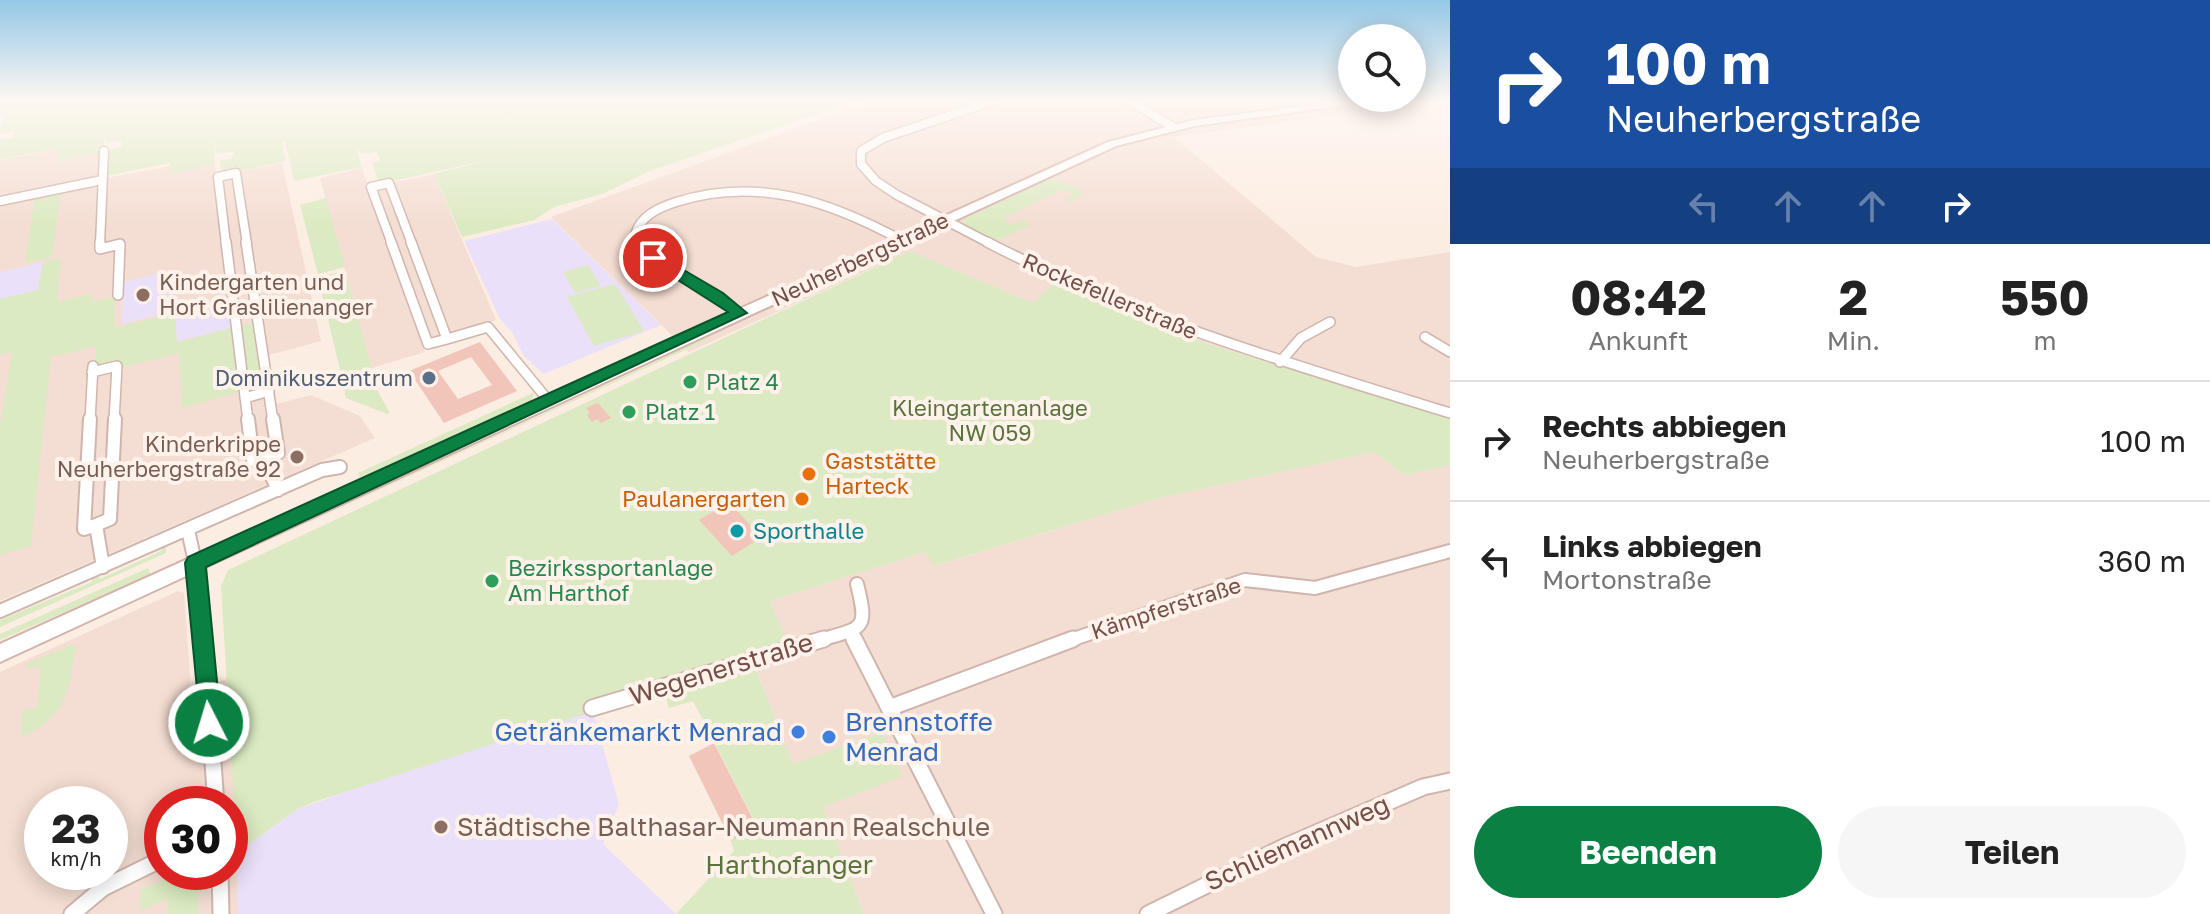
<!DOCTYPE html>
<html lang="de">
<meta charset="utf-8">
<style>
body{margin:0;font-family:"Golos Text",sans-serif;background:#f6f6f6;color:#222;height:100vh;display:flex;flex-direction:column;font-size:30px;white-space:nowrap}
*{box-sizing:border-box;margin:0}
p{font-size:26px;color:#767676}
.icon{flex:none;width:44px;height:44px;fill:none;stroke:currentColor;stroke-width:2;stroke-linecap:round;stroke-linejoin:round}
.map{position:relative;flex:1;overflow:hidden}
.details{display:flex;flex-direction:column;background:#fff;width:760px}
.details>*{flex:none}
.guide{background:#1a4fa0;color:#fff;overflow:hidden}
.controls{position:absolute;left:1338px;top:24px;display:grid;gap:16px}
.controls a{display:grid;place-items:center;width:88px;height:88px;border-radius:50%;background:#fff;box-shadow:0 4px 20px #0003;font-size:40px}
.speed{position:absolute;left:24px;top:786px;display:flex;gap:16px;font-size:40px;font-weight:700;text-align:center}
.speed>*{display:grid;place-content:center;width:104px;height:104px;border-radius:50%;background:#fff;box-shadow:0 4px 20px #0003;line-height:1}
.speed small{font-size:20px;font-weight:400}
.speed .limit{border:12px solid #d22;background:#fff;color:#111}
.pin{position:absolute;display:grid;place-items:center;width:68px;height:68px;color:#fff;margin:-34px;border:4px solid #fff;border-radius:50%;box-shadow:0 2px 8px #0007}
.me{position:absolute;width:88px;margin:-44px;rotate:355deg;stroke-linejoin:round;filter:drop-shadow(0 0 6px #0008)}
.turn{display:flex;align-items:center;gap:28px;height:168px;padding:0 24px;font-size:36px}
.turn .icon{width:104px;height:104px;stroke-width:2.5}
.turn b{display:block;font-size:56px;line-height:68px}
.lanes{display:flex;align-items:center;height:76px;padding:0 24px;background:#0003;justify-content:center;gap:40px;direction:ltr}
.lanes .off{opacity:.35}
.eta{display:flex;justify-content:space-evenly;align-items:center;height:136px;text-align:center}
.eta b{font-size:48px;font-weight:700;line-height:56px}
.primary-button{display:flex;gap:16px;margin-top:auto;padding:16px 24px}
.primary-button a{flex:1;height:92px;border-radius:48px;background:#0b8043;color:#fff;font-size:32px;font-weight:700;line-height:92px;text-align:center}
.primary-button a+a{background:#f6f6f6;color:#222}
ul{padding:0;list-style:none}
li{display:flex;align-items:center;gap:24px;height:120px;padding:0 24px;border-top:2px solid #e0e0e0}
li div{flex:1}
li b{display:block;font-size:30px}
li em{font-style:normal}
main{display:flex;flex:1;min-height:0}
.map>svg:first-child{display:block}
</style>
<main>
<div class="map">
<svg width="1450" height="914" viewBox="0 0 1450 914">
<rect width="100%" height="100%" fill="#fcede3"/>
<!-- residential -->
<path fill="#f4ddd2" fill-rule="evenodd" d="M 871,101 L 1436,101 L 1174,137 L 1316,257 L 1356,267 L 1450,252 L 1450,418 L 1202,342 L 1057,282 L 1033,303 L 910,251 L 689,352 L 551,217 Z
M 59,149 L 58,162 L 102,153 L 101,179 L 171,166 L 172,173 L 215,164 L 217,176 L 282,163 L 321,341 L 269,355 L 277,404 L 311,395 L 360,416 L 375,438 L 0,601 L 0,160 Z
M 362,168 L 369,188 L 434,174 L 496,320 L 423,342 L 425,352 L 372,368 L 320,178 Z
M 1374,452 L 1404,475 L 1450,465 L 1450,914 L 864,914 L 823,807 L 902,775 L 882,732 L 793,765 L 753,661 L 795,660 L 770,601 L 925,552 L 935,566 L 1159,498 Z
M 178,591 L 184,593 L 191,692 L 227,679 L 237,810 L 238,914 L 0,914 L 0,672 ZM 42,804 L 110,804 L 110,872 L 42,872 ZM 162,804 L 230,804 L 230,872 L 162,872 Z"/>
<!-- education -->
<path fill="#eae0f9" d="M 552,219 L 661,325 L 544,374 L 524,356 L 512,332 L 500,319 L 464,241 Z
M 43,262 L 39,290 L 0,299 L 0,272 Z
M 174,270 L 176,310 L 122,324 L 123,282 Z
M 231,299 L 234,327 L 176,342 L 175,313 Z
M 593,711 L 619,804 L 603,844 L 676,914 L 238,914 L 237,853 L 296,810 L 388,776 Z"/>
<!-- green -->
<path fill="#dbeac2" d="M 0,101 L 855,101 L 650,171 L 602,194 L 554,207 L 534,220 L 462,237 L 434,174 L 493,159 L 379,184 L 372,163 L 380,161 L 377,152 L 362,154 L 356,148 L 362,167 L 294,181 L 285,142 L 282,142 L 286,161 L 222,175 L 220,161 L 232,158 L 234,152 L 216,153 L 213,136 L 215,164 L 171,174 L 170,163 L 106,176 L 108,150 L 121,147 L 121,141 L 106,143 L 107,127 L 102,153 L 57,162 L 58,149 L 0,159 L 0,140 L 12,138 L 14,132 L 0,133 L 5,111 L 0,116 Z
M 1053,178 L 1081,190 L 1082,195 L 1070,203 L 1064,200 L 1074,195 L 1064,189 L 1002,218 L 1012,225 L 1023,220 L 1031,225 L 996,241 L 964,224 L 964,219 Z
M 61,191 L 52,257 L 25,263 L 35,196 Z
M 326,198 L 345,267 L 318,274 L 300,205 Z
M 910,251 L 1033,303 L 1056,282 L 1202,342 L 1450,418 L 1450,465 L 1404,475 L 1374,452 L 1159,498 L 934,566 L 925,552 L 770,601 L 796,660 L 753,662 L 793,764 L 882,732 L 903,776 L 823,807 L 864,914 L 676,914 L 734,851 L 731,841 L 757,826 L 693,701 L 669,708 L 663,689 L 314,802 L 296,810 L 237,853 L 221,586 L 228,570 Z
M 61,258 L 57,302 L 92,294 L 93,302 L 115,297 L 114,328 L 175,313 L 177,342 L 255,322 L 264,385 L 182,408 L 179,353 L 120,368 L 120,359 L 95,365 L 96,346 L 51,357 L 31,546 L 0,555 L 0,425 L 12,352 L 0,354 L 0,299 L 38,290 L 43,262 Z
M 588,265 L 601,286 L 575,293 L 563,272 Z
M 345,270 L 372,368 L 342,378 L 318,278 Z
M 615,284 L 644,331 L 594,346 L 567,297 Z
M 705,335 L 709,339 L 293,530 L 659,360 Z
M 374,372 L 377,381 L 373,383 L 390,413 L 387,414 L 346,398 L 342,381 Z
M 535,392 L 530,403 L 388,468 L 360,477 L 358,473 Z
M 166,543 L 166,553 L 0,627 L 0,620 L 92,582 L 91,575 L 98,573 L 100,579 L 161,551 L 160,546 Z
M 148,568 L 151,575 L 0,640 L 0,634 Z
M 71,645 L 76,646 C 69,691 66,719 21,737 L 22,712 L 37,707 L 41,666 L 28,669 L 26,664 Z
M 183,872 L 198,875 L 198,914 L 168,914 L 168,899 L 140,910 L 141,889 Z"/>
<!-- building -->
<path fill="#f2c5bb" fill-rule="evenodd" d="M 480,342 L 517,391 L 444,423 L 409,371 ZM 471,357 L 492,385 L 458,399 L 438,371 Z
M 598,403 L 611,418 L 601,423 L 597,419 L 592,422 L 587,415 L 590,413 L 586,408 Z
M 729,502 L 753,528 L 760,526 L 768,533 L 732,556 L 699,520 Z
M 714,743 L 757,827 L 731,841 L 689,756 Z"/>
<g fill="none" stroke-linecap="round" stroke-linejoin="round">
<!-- minor-far3 casing -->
<g stroke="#d0b5ad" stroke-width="11">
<path id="minor-far3" d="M 1130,101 L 1173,127
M 0,201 L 102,180
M 100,244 L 104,151
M 226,244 L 218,177 L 236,173 L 247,244
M 392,244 L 371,187 L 389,183 L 412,244
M 640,244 L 635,235 C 640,216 658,208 676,202 C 757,176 829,201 901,240
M 991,244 L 897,195 L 876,181 L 861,164 L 861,151 L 883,138 L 992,101"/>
</g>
<!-- minor-far2 casing -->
<g stroke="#d0b5ad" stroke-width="12">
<path id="minor-far2" d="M 100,242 L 100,249 L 120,244 L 118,295
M 226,242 L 248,421
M 246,242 L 273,421
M 391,242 L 428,344 L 447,339
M 411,242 L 447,339
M 639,242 L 643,250 L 739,313
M 987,242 C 1134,318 1293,365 1450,413
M 1425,337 L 1450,352
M 447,339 L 488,327 L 548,400
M 1280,362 L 1301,338 L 1330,322
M 92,372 L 117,366 L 114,421
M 245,398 L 269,391
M 90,421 L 93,366"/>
</g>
<!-- minor-far1 casing -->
<g stroke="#d0b5ad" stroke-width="16">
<path id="minor-far1" d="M 90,419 L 84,529 L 96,525 L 103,567
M 248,419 L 253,460 L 278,453 L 273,419
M 263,457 L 278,490
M 96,525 L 110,519 L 115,419
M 188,530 L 200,585 L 204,641
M 0,611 L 322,470 L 340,467
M 850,631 L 855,641
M 817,641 C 863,627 869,632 857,584
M 1068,641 L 1245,580 L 1315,588 L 1450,551"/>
</g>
<!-- minor casing -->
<g stroke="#d0b5ad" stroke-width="19">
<path id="minor" d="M 204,639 L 216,804
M 854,639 L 994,914
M 592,708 L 824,639
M 889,708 L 1073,639
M 220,872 L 221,914
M 72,914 L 103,888 L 162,859
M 1148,914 L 1284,847 L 1423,787 L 1450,781"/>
</g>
<!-- secondary casing -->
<g stroke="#d3b3aa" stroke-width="4">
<path id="secondary" d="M 1343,101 L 1375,101 L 1194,126 L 1116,146 L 0,662 L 0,644 L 1108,142 L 1194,120 Z"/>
</g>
<!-- minor-far3 -->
<use href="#minor-far3" stroke="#fff" stroke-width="8"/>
<!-- minor-far2 -->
<use href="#minor-far2" stroke="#fff" stroke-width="9"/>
<!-- minor-far1 -->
<use href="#minor-far1" stroke="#fff" stroke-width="12"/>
<!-- minor -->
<use href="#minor" stroke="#fff" stroke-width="15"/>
<!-- secondary -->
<use href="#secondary" fill="#fff" fill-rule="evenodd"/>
</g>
<!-- sky -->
<linearGradient id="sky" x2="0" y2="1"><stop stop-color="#95c8e6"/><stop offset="0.44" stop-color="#fef7f2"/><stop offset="1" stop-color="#fef7f2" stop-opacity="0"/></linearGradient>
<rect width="1450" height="229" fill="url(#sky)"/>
<!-- route -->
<path fill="#0b8043" stroke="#07532c" stroke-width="2" d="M 648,255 L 658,255 L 723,293 L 747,313 L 206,567 L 221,723 L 218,731 L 209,735 L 201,731 L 185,563 L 188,557 L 728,312 L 648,261 Z"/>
<!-- markers -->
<g fill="#8d6e63" stroke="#fff2ea" stroke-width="3">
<circle cx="143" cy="295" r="8"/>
<circle cx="297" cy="457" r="8"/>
<circle cx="441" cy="827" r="8"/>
</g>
<circle fill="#5c6f8a" stroke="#fff2ea" stroke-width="3" cx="429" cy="378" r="8"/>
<g fill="#2e9e5b" stroke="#fff2ea" stroke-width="3">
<circle cx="690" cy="382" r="8"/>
<circle cx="629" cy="412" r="8"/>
<circle cx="492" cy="581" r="8"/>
</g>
<g fill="#e8710a" stroke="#fff2ea" stroke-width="3">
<circle cx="809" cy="474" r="8"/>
<circle cx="802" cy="499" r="8"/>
</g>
<circle fill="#0f9aa8" stroke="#fff2ea" stroke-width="3" cx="737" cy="531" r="8"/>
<g fill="#3f7fe0" stroke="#fff2ea" stroke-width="3">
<circle cx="798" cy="732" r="8"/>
<circle cx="829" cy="737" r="8"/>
</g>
<g text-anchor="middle" stroke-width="8" stroke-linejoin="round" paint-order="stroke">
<!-- street labels -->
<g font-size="22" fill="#754f49" stroke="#fff2ea">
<text transform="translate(860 259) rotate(-25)" y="8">Neuherbergstraße</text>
<text transform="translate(1110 296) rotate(23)" y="8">Rockefellerstraße</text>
<text transform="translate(1166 608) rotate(-18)" y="8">Kämpferstraße</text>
</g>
<!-- education labels -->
<g font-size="22" fill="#785e54" stroke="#fff2ea" text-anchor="start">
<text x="159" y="290">Kindergarten und<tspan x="159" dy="25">Hort Graslilienanger</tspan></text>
<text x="281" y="452" text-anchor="end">Kinderkrippe<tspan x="281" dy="25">Neuherbergstraße 92</tspan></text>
</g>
<!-- service labels -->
<g font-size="22" fill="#4e5e75" stroke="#fff2ea" text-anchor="end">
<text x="413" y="386">Dominikuszentrum</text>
</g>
<!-- leisure labels -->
<g font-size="22" fill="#27864d" stroke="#fff2ea" text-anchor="start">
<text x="706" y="390">Platz 4</text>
<text x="645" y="420">Platz 1</text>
<text x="508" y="576">Bezirkssportanlage<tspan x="508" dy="25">Am Harthof</tspan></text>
</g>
<!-- park labels -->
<g font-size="22" fill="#5a743e" stroke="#fff2ea">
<text x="990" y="416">Kleingartenanlage<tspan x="990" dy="25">NW 059</tspan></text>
</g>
<!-- food labels -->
<g font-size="22" fill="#c56008" stroke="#fff2ea" text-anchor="start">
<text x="825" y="469">Gaststätte<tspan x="825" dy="25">Harteck</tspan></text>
<text x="786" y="507" text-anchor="end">Paulanergarten</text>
</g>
<!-- culture labels -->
<g font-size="22" fill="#0d838f" stroke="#fff2ea" text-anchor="start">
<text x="753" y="539">Sporthalle</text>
</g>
<!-- near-street labels -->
<g font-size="26" fill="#754f49" stroke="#fff2ea">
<text transform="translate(721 669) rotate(-17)" y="9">Wegenerstraße</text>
<text transform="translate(1297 843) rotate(-24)" y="9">Schliemannweg</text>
</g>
<!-- near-shop labels -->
<g font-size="26" fill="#366cbe" stroke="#fff2ea" text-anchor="start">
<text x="845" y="731">Brennstoffe<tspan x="845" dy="30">Menrad</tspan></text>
<text x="782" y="741" text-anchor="end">Getränkemarkt Menrad</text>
</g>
<!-- near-education labels -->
<g font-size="26" fill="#785e54" stroke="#fff2ea" text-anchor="start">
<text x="457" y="836">Städtische Balthasar-Neumann Realschule</text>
</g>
<!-- near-park labels -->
<g font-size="26" fill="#5a743e" stroke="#fff2ea">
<text x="789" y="874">Harthofanger</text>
</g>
</g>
</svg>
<div class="controls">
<a><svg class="icon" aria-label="search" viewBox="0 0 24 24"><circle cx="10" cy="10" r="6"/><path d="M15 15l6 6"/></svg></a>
</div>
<div class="speed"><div>23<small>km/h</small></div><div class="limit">30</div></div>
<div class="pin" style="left:653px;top:258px;background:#d93025"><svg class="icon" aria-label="arrive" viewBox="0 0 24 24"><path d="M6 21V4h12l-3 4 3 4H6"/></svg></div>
<svg class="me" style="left:209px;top:723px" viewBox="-20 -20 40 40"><circle r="17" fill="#0b8043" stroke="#fff" stroke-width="3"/><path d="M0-11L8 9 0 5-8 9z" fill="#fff"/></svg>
</div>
<section class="details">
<div class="guide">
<div class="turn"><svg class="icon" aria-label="right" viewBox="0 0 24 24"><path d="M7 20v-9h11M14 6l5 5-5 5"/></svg><div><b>100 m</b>Neuherbergstraße</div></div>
<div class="lanes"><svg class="icon off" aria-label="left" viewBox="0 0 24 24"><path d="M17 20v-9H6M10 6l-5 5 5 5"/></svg><svg class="icon off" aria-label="ahead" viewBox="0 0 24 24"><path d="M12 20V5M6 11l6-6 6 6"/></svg><svg class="icon off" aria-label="ahead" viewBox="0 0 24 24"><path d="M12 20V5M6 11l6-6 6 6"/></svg><svg class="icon" aria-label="right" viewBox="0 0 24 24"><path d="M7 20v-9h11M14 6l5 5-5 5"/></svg></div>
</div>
<div class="eta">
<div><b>08:42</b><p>Ankunft</p></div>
<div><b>2</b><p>Min.</p></div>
<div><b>550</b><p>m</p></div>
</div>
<ul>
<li><svg class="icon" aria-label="right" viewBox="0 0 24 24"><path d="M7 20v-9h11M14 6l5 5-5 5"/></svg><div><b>Rechts abbiegen</b><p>Neuherbergstraße</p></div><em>100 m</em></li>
<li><svg class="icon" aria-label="left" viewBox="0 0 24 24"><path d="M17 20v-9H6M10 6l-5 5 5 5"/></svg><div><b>Links abbiegen</b><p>Mortonstraße</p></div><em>360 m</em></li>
</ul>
<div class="primary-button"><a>Beenden</a><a>Teilen</a></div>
</section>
</main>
